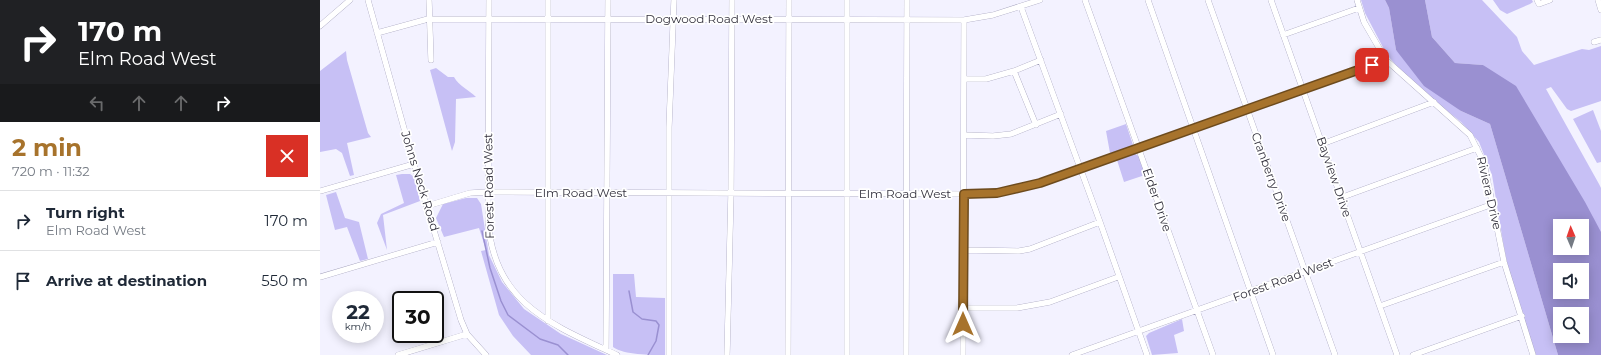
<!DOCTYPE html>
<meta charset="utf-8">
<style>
body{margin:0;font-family:Montserrat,sans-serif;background:#f2f2f3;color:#1f2937;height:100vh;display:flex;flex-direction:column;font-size:15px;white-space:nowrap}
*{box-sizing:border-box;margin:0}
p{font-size:13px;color:#747a83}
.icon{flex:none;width:22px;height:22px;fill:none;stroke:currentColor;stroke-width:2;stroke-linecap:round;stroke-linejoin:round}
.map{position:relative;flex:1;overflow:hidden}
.details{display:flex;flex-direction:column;background:#fff;width:320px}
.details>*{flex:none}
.guide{background:#202124;color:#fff;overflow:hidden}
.needle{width:26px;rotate:358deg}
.buttons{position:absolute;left:1233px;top:219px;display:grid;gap:8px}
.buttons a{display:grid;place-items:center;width:36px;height:36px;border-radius:0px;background:#fff;box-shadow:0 2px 10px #0003;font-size:20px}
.speed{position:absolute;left:12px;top:291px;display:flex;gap:8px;font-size:20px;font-weight:700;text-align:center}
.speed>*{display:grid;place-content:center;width:52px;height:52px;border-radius:50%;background:#fff;box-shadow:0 2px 10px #0003;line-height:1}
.speed small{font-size:10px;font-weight:400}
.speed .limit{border:2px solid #111;border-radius:6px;background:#fff;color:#111}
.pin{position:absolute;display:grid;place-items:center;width:34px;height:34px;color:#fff;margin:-17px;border-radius:8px;box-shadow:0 2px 6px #0006}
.me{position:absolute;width:44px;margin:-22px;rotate:0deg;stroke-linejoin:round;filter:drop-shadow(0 0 3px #0008)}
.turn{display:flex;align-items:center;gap:14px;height:84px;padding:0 12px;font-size:18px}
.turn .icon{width:52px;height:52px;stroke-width:2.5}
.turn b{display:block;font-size:28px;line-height:34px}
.lanes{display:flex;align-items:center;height:38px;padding:0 12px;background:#0003;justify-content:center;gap:20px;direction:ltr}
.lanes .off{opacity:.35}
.round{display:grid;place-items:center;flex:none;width:42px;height:42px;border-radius:0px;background:#f2f2f3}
.summary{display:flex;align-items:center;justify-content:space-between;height:68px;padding:0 12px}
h1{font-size:24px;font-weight:700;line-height:30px;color:#a7732c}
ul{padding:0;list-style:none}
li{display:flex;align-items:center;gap:12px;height:60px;padding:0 12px;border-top:1px solid #e0e1e3}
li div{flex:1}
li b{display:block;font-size:15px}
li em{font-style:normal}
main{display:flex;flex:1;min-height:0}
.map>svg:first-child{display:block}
</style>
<main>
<section class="details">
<div class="guide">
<div class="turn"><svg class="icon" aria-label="right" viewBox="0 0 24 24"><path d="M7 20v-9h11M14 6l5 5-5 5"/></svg><div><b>170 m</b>Elm Road West</div></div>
<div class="lanes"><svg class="icon off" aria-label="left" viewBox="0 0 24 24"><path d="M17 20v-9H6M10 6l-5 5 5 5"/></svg><svg class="icon off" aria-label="ahead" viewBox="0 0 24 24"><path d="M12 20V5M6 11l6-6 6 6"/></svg><svg class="icon off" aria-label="ahead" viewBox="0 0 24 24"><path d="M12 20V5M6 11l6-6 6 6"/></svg><svg class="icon" aria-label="right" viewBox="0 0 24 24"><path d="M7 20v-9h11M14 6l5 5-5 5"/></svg></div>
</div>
<div class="summary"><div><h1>2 min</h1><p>720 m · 11:32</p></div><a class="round" style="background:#d93025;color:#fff"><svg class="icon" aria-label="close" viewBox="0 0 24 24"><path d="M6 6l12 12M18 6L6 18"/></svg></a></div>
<ul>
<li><svg class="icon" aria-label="right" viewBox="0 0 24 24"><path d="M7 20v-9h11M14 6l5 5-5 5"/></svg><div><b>Turn right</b><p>Elm Road West</p></div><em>170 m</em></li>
<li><svg class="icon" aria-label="arrive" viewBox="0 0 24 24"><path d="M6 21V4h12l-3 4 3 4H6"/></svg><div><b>Arrive at destination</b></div><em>550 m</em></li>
</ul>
</section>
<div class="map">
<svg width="1281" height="355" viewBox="0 0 1281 355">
<rect width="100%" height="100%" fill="#f3f2ff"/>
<!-- green -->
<path fill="#c7c0f5" d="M 1041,0 L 1065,0 L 1069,8 L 1076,50 L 1141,111 L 1170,124 L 1238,355 L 1216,355 L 1191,282 L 1183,242 L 1172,175 L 1159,142 L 1141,122 L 1091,82 L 1067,55 L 1045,13 Z
M 1105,0 L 1162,0 L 1197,37 L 1202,51 L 1214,65 L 1262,49 L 1269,50 L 1281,46 L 1281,101 L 1251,111 L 1247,109 L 1231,87 L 1226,89 L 1279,184 L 1281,188 L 1281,234 L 1163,65 L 1135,63 L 1112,37 Z
M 1173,0 L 1212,0 L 1213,2 L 1210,4 L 1187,14 L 1180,10 Z
M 26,51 L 27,60 L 48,133 L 51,137 L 27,143 L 34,175 L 30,176 L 22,153 L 16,149 L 0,152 L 0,71 Z
M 116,68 L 128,77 L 134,77 C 139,86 149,90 156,97 L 136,99 L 135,142 L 132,151 L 110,70 Z
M 1273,110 L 1281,131 L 1281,162 L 1277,163 L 1253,119 Z
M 806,124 L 813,145 L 810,148 L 790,153 L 786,131 Z
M 814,153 L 820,157 L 825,175 L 804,182 L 797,160 Z
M 82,174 L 90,174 L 94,177 L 100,201 L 63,215 L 67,250 L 57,223 L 61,214 L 84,203 L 76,175 Z
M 16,192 L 25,218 L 39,222 L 48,259 L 40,261 L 27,227 L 15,230 L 6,195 Z
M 146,198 L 157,198 L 161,204 L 169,255 L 182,282 L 204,309 L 241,334 L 287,355 L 211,355 L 193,336 L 179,315 L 161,251 L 166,250 L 159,228 L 124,237 L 116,218 L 123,204 Z
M 293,274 L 314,274 L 316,297 L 345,298 L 345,355 C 329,355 305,355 293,347 Z
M 862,319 L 864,331 L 854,335 L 858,353 L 832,355 L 826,336 L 829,333 Z"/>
<!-- water -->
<path fill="#9a90d1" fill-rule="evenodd" d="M 1065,0 L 1105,0 L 1112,37 L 1135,63 L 1163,65 L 1196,86 L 1265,202 L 1281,232 L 1281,355 L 1238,355 L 1170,124 L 1141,111 L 1104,86 L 1076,50 L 1069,8 ZM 1240,226 L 1262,226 L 1262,248 L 1240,248 ZM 1240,270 L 1262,270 L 1262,292 L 1240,292 ZM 1240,314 L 1262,314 L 1262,336 L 1240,336 Z"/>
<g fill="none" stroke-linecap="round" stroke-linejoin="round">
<!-- stream -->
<path stroke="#9a90d1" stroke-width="1.5" d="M 162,231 L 170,268 L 181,301 L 188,315 L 220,339 L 238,345 L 248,355
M 309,291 L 313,312 L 322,319 L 336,321 L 339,325 L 336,341 L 328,355"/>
<!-- street casing -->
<g stroke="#9b98b5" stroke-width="6">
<path id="street" d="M 48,0 L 94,164 L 141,320 L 147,334 L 166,355
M 109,0 L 111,60
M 169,0 L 168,218 C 172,302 230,324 297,355
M 765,0 L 893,355
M 828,0 L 953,355
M 888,0 L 1015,355
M 951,0 L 1077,355
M 1037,0 L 1044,22 L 1066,60 L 1150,135 L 1164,163 L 1184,262 L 1213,355
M 1217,0 L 1219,4 L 1230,0
M 1278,0 L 1281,10
M 701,7 L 780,222 L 827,355
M 0,26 L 30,0
M 57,33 L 108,19 L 644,20 L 673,15 L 720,0
M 963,35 L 1039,8
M 1274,42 L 1281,40
M 694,71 L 716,125
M 644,79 L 666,79 L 694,71 L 721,60
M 644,135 L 673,136 L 691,134 L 741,114
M 1002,144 L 1114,102
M 0,191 L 94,164
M 1020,198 L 1157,148
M 107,206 L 150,193 L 168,192 L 644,194 L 677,193 L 720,183 L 1066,60
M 643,250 L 699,251 L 710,249 L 780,222
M 0,277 L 118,242
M 1060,306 L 1184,262
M 643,308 L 697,308 L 730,302 L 798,277
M 228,321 L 228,0
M 286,350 L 288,0
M 78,355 L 147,334
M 349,355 L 349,127 L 354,0
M 407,355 L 411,193 L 412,0
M 468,355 L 469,0
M 527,355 L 527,0
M 586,355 L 587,0
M 643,355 L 644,20
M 752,355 L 1173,204
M 1093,355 L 1202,316"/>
</g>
<!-- street -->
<use href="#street" stroke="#fff" stroke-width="5.5"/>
</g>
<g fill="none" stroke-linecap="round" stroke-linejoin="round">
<!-- route casing -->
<g stroke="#6d4b1d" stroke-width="10">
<path id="route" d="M 643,324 L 644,194 L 677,193 L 720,183 L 1052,65"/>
</g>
<!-- route -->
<use href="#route" stroke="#a7732c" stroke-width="7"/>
</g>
<g text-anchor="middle" stroke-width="3.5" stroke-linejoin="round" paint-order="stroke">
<!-- street labels -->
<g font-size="12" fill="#33313d" stroke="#fff">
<text x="389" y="23">Dogwood Road West</text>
<text transform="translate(951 177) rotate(70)" y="4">Cranberry Drive</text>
<text transform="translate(1014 177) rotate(71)" y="4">Bayview Drive</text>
<text transform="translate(100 181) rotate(73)" y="4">Johns Neck Road</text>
<text transform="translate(169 186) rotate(-91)" y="4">Forest Road West</text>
<text x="261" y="197">Elm Road West</text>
<text transform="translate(1169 193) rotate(77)" y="4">Riviera Drive</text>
<text x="585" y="198">Elm Road West</text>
<text transform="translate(837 200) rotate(71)" y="4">Elder Drive</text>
<text transform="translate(963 280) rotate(-20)" y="4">Forest Road West</text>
</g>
</g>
</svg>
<div class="buttons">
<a><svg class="needle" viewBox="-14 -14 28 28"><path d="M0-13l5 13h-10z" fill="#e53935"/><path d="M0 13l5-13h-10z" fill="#747a83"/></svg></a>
<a><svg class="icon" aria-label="sound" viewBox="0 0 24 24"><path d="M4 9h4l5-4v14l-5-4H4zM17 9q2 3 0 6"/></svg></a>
<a><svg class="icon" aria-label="search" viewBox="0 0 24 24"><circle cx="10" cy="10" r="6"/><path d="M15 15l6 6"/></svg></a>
</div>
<div class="speed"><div>22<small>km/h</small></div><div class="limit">30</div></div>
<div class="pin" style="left:1052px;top:65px;background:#d93025"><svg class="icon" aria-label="arrive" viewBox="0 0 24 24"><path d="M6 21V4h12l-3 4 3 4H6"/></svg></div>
<svg class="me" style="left:643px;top:324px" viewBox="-20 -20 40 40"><path d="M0-17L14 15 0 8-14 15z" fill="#a7732c" stroke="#fff" stroke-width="4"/></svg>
</div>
</main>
